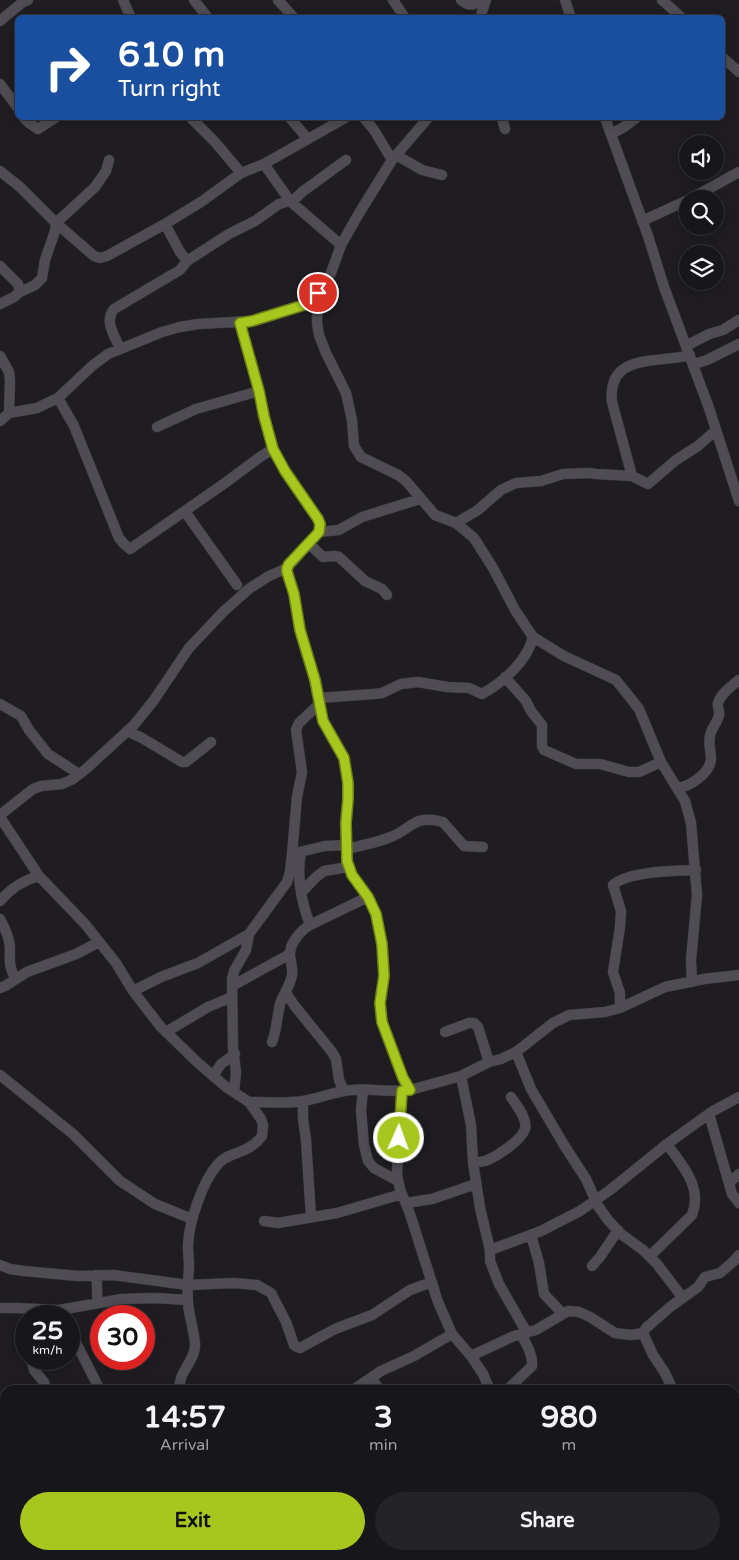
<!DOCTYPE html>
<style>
body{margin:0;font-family:"Varela Round",sans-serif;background:#242327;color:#f1f3f6;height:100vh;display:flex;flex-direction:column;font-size:19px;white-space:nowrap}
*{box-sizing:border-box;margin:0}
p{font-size:16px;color:#9e9fa2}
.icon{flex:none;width:28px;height:28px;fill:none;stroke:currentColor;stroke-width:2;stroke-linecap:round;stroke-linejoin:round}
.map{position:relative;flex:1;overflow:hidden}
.drawer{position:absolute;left:0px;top:1385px;width:740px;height:175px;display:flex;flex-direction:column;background:#17161a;border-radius:15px 15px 0 0;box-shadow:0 2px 12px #0003,0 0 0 1px #363539}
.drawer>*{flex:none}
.top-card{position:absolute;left:15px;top:15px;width:710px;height:105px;border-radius:8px;box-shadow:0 2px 12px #0003,0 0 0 1px #363539;background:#1a4fa0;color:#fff;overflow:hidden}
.buttons{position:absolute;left:679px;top:135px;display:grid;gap:10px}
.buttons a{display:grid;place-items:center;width:45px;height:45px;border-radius:50%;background:#17161a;box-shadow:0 2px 12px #0003,0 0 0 1px #363539;font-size:25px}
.speed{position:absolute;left:15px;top:1305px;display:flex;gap:10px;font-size:25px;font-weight:700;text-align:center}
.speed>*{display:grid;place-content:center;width:65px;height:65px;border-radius:50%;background:#17161a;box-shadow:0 2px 12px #0003,0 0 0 1px #363539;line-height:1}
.speed small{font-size:12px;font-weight:400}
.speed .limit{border:8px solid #d22;background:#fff;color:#111}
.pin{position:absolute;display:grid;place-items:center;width:42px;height:42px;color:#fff;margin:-21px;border:2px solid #fff;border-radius:50%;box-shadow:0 1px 5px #0007}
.me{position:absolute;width:55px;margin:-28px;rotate:2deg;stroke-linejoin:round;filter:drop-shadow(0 0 4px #0008)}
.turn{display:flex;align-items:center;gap:18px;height:105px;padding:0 20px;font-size:22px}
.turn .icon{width:65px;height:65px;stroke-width:2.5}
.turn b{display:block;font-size:35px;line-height:42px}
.eta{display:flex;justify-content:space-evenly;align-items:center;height:85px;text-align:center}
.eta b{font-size:30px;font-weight:700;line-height:35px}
.cta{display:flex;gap:10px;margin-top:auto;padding:10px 20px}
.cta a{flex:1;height:58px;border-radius:30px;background:#a8c71e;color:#111;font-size:20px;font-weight:700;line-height:58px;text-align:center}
.cta a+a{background:#242327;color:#f1f3f6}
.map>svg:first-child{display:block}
</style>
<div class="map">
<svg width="739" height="1560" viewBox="0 0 739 1560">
<rect width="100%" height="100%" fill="#1f1d22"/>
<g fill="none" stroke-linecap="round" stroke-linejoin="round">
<!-- minor casing -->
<g stroke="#39383c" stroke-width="11">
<path id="minor" d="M 123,0 L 131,18
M 194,0 L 208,18
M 278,0 L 294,18
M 393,0 L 405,18
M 461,0 C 469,7 474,5 483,0
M 565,0 L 571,18
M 662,0 L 682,18
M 480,18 L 486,0
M 0,21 L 23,2 L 28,0
M 722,57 L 739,72
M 0,84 L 18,108
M 24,118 L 29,123 L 38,129 L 55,118
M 191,118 L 215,142 L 241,173
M 290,118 L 307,138
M 364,118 L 374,130 L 392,160
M 502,118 L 505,129
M 605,118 L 648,236 L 664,287 L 709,408 L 739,501
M 611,134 L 624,127 L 636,118
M 396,155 L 422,170 L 442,175
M 264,164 L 290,201
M 0,171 L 20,187 L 56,223 L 94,256 L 100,258 L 107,256 L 165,224 L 201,202 L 241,173 L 264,164 L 345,118
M 690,199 L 739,172
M 292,202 L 302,192 L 346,160
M 642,221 L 688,200
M 165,224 L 180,252 L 187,261 L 229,234 L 255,221 L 279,204 L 290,201 L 341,245
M 0,266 L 18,284 L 20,292 L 14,297 L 0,304
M 20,292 L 35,285 L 42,278 L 45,260 L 55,231 L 56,223 L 95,187 L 106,171 L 109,160
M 318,293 L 317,323 L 319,335 L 326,353 L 346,393 L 352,420 L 354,446 L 361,457 L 398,475 L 406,481 L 435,515 L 456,523 L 474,538 L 493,568 L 515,610 L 533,637 L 564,656 L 616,680 L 628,695 L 639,709 L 661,762 L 685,801 L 691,823 L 697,895 L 691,960 L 692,982
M 240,323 L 259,391 L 263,416 L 273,449 L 285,471 L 318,519 L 320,524 L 319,532
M 686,346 L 709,334 L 723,330 L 739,320
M 120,348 C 114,335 104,321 114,309 L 180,270 L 187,261
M 0,356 L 9,372 L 10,380 L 9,413
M 694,364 L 707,360 L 739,344
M 58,398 L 74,426 L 119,538 L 124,544 L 130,549 L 225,483 L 260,457 L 273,449
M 0,421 L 9,413 L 37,408 L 58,398 L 92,366 L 108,354 L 162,332 L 180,327 L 198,324 L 252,321 L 304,305 L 318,293 L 331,273 L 341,245 L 358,215 L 392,160 L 428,118
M 157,427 L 196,409 L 259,391
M 632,476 L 612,402 C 607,352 658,364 690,355
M 187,510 L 186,513 L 237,585
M 456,523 L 478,510 L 501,490 L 516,483 L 541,481 L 563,474 L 589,473 L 596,474 L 632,476 L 648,484 L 676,460 L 698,446 L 716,430
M 309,544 L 323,557 L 334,556 L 339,557 L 365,581 L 382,589 L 387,595
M 505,677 L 526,701 L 531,711 L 542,725 L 542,746 L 544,750 L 576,764 L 600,764 L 629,772 L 639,772 L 661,762
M 318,698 L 374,694 L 382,693 L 401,684 L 418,682 L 447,687 L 469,688 L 482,694 C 503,682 527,662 533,637
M 0,704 L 21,716 L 29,730 L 48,754 L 79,774
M 127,731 L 142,738 L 182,762 L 186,762 L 211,742
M 678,788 C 691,786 710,773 711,759 C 711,751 708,744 710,736 C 711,728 718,722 719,715 C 720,711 717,707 718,703 C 721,693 732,686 739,680
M 0,815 L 33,789 L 41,786 L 62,784 L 73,779 L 86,769 L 134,725 L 154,700 L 189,648 L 224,611 L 250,588 L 269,576 L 287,568
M 0,817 L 39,876 L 85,924 L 116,963 L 133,991 L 160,1026 L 197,1062 L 226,1087 L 249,1102 L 261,1119 L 263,1125 L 262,1136 C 248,1155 229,1151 218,1164 C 202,1182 189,1222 188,1245 C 188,1253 189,1261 189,1268 C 188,1280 187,1291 188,1303 C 189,1316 194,1330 195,1344 C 196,1361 177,1372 180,1390
M 346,849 C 360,846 375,843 388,838 C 412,830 412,814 443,822 L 464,846 L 483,847
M 301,852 C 296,877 301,901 310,925
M 295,853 L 325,846 L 346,845
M 301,893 L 315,878 L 324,871 L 348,867
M 0,901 C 10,889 24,880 39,876
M 0,919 C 5,928 9,937 10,947 C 10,961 8,966 16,979
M 232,986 L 290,954
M 0,988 L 5,986 L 27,972 L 76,954 L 99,942
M 133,991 L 161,977 L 198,963 L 249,934 L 287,882 L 290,872 L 292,854 L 297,797 L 302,772 L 296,730 L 299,723 L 319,704
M 286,993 L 294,1005 L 332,1052 L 336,1059 L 339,1080 L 344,1091
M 620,1008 L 620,993 L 613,972 L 620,927 L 621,911 L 613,885 C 628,871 675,871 696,870
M 166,1032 L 208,1007 L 232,997
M 445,1032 L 469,1023 L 474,1023 L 478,1027 L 489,1062
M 272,1042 C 277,1029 277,1017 280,1004 C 283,994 290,987 292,975 C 293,969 291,963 290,956 C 289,944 300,931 310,925 L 368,897
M 516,1052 L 531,1089 L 564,1145 L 586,1179 L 598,1206 L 608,1220 L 621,1234 L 643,1250 L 657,1264 L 683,1298
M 0,1075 L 73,1134 L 120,1181 L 155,1204 L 192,1219
M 213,1076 L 221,1064 L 235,1054
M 461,1076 L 471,1125 L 473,1162 L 480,1208 L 490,1250 L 490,1261 L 499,1284 L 527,1333
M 363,1090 L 361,1110 L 364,1145 L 368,1161 L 374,1168 L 398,1181
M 410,1090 L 403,1078 L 382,1022 L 380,1003 L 384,976 L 382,944 L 376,914 L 368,897 L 352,875 L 347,861 L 345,823 L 349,788 L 344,758 L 323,721 L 315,681 L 300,631 L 294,594 L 287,568 L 319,532 L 339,530 L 362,517 L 420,499
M 401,1091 L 397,1175 L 400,1189 L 410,1214 L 438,1302 L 452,1334 L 471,1356 L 483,1374 L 490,1390
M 234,1092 L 236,1072 L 233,1048 L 232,979 L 234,971 L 246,950 L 249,934
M 303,1101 L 303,1119 L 306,1140 L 311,1217
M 249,1102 C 266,1102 285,1104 303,1101 C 319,1099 335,1091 352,1090 C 371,1088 391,1093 410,1090 L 461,1076 L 489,1062 L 501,1059 L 516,1052 L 553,1023 L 569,1015 L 605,1012 L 620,1008 L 665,987 L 704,979 L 739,975
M 709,1114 L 732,1194 L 739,1203
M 473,1162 C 477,1162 481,1162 485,1161 C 496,1157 521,1141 525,1129 C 528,1120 516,1104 511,1097
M 729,1183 L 739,1174
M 406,1203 L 432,1199 L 476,1184
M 264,1221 L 278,1223 L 337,1213 L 402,1194
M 531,1235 L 539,1263 L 544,1294 L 562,1313
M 490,1250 L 541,1231 L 580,1211 L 610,1190 L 667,1144 L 713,1111 L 739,1097
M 650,1256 L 692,1215 C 703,1186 682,1166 667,1144
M 0,1265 L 10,1269 L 24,1271 L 78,1276 L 113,1275 L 188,1285 L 234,1283 L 257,1285 L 271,1293 L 286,1322 L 294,1345 L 297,1347 L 300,1348 L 335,1329 L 372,1315 L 410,1290 L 432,1282
M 592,1266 L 600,1257 L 618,1230
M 96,1275 C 98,1284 96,1293 98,1302
M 0,1308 L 16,1308 L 59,1310 L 122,1299 L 156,1298 L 187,1300
M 69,1329 L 100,1390
M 471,1356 L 514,1336 L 536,1330 L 568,1311 L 579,1312 L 590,1317 L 615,1333 L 631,1335 L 643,1333
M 31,1359 L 34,1370 L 44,1382 L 46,1390
M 371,1378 L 380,1390
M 353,1390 L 381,1371 L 414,1356 L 452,1334
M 507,1390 L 532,1366 C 533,1354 526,1344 521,1334
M 673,1390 L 665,1373 L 653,1355 L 643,1333 L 646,1328 L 670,1307 L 698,1287 L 705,1277 L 720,1273 L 734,1261 L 739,1255
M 0,1442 L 5,1437
M 735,1445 L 739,1449
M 0,1449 L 5,1457
M 735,1512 L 739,1512
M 233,1555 L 235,1560
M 325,1560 L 333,1555
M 446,1560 L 446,1555"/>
</g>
<!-- minor -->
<use href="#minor" stroke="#4f4d53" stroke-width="10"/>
</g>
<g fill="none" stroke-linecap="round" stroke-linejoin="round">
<!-- route casing -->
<g stroke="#6d8114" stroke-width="12">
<path id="route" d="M 318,293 L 304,305 L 252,321 L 240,323 L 259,391 L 264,416 L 273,449 L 285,471 L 318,519 L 320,524 L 319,532 L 289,564 L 287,568 L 287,572 L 294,594 L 300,630 L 315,680 L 323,721 L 344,758 L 348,783 L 348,799 L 346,823 L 347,861 L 352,875 L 368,897 L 376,914 L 382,944 L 384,976 L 380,1003 L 382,1022 L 403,1078 L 410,1090 L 402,1091 L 399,1138"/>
</g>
<!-- route -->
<use href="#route" stroke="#a8c71e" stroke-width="9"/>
</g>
</svg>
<div class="buttons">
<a><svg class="icon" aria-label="sound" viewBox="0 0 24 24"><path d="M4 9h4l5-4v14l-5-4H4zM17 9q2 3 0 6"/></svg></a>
<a><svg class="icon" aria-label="search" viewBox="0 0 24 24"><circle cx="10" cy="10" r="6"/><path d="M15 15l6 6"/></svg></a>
<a><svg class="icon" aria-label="layers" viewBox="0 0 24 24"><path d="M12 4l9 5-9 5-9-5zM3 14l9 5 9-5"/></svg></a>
</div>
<div class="speed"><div>25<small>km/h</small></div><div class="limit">30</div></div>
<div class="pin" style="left:318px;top:293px;background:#d93025"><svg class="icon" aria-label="arrive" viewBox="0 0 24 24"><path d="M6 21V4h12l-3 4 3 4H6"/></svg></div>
<svg class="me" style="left:399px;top:1138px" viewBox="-20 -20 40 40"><circle r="17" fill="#a8c71e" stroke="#fff" stroke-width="3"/><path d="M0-11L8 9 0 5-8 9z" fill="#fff"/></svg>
<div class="top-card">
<div class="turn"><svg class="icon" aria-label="right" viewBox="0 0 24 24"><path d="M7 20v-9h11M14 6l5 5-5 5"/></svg><div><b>610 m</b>Turn right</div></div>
</div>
<section class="drawer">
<div class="eta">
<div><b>14:57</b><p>Arrival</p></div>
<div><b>3</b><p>min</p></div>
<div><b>980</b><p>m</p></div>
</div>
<div class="cta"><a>Exit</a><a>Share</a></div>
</section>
</div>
